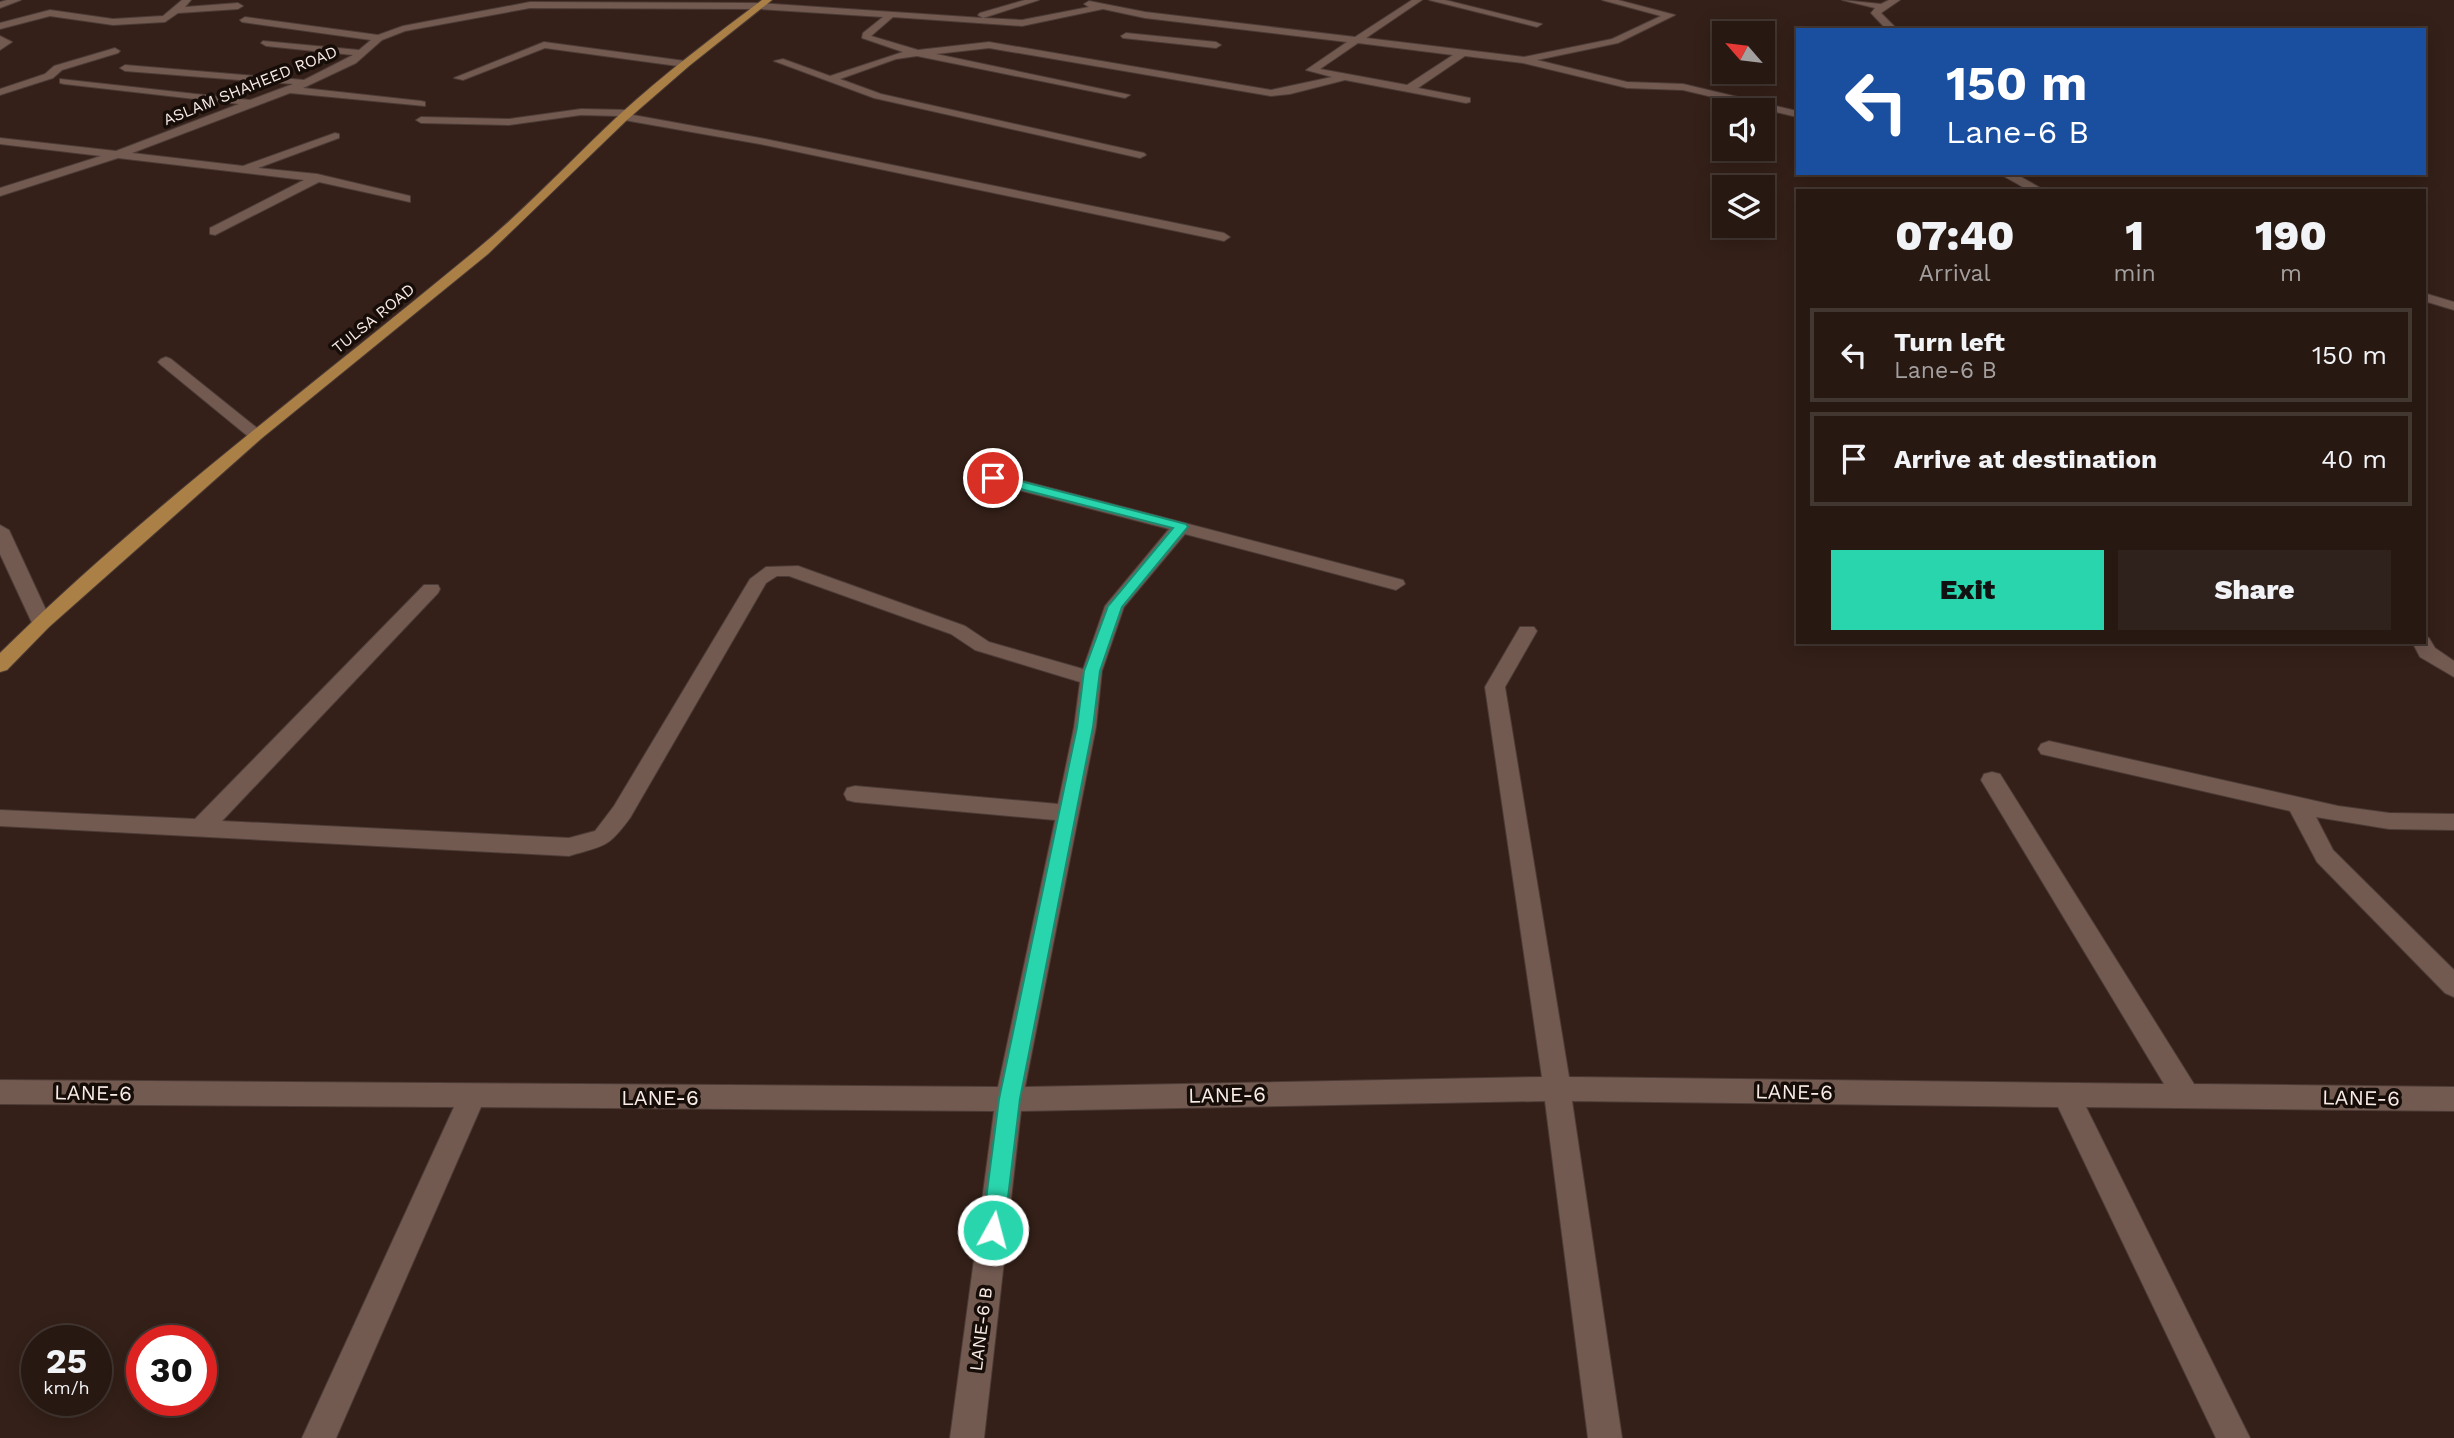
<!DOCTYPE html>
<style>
body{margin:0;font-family:"Work Sans",sans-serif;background:#2f211b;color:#f1f3f6;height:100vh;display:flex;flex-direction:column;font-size:26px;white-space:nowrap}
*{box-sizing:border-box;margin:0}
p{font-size:23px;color:#a4a09f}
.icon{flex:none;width:38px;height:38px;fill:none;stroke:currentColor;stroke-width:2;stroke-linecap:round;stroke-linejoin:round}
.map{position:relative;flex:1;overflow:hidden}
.side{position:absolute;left:1796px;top:189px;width:630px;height:455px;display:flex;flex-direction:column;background:#271812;border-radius:0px;box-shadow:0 4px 18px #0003,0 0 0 2px #433732}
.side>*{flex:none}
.banner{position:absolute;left:1796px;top:28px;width:630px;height:147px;border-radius:0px;box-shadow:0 4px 18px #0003,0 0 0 2px #433732;background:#1a4fa0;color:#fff;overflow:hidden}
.needle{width:46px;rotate:298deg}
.fabs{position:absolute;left:1712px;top:21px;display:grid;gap:14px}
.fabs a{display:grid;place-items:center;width:63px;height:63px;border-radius:0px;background:#271812;box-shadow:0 4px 18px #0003,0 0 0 2px #433732;font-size:35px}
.speed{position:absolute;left:21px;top:1325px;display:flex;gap:14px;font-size:35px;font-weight:700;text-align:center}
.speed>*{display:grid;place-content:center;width:91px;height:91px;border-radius:50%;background:#271812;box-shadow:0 4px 18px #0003,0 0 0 2px #433732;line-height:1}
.speed small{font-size:18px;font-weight:400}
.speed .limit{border:10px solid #d22;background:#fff;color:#111}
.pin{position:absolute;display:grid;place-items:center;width:60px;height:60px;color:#fff;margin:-30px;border:4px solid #fff;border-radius:50%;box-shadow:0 2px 7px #0007}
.me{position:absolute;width:77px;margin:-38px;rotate:7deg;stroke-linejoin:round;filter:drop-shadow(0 0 5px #0008)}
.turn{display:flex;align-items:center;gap:24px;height:147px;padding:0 35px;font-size:32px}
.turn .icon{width:91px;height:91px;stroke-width:2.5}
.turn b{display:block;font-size:49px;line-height:60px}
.eta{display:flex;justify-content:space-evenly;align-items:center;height:119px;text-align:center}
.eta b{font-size:42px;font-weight:800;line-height:49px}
.action{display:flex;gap:14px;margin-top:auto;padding:14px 35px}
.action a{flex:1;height:80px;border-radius:0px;background:#29d5ac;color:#111;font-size:28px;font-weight:800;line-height:80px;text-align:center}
.action a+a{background:#2f211b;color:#f1f3f6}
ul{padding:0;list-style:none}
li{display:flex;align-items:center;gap:21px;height:94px;margin:0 14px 10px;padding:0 21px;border:4px solid #433732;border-radius:0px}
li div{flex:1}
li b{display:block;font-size:26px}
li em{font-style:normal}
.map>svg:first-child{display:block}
</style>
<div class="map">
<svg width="2454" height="1438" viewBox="0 0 2454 1438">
<rect width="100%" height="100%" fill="#342018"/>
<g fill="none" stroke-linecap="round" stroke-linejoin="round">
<!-- minor casing -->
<g stroke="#4c3b36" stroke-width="2">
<path id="minor" d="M 7,0 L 21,0 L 0,8 L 0,2 Z
M 182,0 L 191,0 L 185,7 L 238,3 L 243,6 L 238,9 L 178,13 L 165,22 L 113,25 L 50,16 L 0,29 L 0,23 L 50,10 L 113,19 L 163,16 Z
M 1025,0 L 1039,0 L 983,18 L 1022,20 L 1089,7 L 1084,4 L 1089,1 L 1145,12 L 1355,37 L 1412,0 L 1422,0 L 1366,38 L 1524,57 L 1612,39 L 1661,16 L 1602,0 L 1618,0 L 1675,15 L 1618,43 L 1537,60 L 1627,82 L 1683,84 L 1797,111 L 1797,117 L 1683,90 L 1627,88 L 1523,63 L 1465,56 L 1418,88 L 1470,98 L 1470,102 L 1466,103 L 1345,80 L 1290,94 L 1271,96 L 989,48 L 936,54 L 1130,95 L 1125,98 L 917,56 L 896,59 L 840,79 L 881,94 L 1144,153 L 1146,155 L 1140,158 L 874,98 L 774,61 L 783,59 L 830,76 L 903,52 L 862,38 L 863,33 L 883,17 L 760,9 L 530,8 L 405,31 L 382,40 L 356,63 L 303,88 L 421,101 L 425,102 L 425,106 L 290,93 L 132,153 L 243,166 L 335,133 L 339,134 L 339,138 L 258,168 L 317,174 L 410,196 L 410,202 L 319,182 L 215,235 L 210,234 L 210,228 L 304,180 L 118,158 L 0,196 L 0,188 L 101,156 L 0,144 L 0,138 L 116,151 L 239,104 L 64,84 L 60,83 L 60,79 L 250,100 L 293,84 L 125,71 L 120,68 L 125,65 L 304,80 L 353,55 L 266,46 L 261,43 L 263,41 L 359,50 L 371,40 L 242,22 L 240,20 L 245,17 L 378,35 L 403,26 L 530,2 L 760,3 L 983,18 L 978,15 L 980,13 ZM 1103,9 L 1145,18 L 1347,42 L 1306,70 L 1332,77 L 1271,90 L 989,42 L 918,50 L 871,36 L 893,17 L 1022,26 ZM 1358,43 L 1453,55 L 1407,85 L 1320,69 Z
M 1429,0 L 1445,0 L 1542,24 L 1537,27 Z
M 1842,0 L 1881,4 L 1889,0 L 1900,0 L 1881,13 L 1898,30 L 1887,30 L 1871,13 L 1875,8 Z
M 1126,33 L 1216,42 L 1221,45 L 1216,48 L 1123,38 L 1121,36 Z
M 0,36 L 12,42 L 0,50 Z
M 544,42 L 685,61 L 690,64 L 685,67 L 545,48 L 463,80 L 454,78 Z
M 115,48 L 120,51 L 118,53 L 62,70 L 53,78 L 0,95 L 0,89 L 45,74 L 54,66 Z
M 581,109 L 629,110 L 633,111 L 633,115 L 765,139 L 1224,233 L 1230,237 L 1224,241 L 765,145 L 624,120 L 619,116 L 581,115 L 509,125 L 421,123 L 416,120 L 421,117 L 509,119 Z
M 1998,173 L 2014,173 L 2046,191 L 2030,191 Z
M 2424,293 L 2454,302 L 2454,310 L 2424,301 Z
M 166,357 L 171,359 L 262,432 L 264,435 L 262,438 L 250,438 L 161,365 L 158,362 L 161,359 Z
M 993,473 L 1403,580 L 1405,584 L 1396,590 L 1185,534 L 1124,607 L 1102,671 L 1096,727 L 1025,1087 L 1542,1077 L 1485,687 L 1520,627 L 1534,627 L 1537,631 L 1505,687 L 1569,1077 L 2164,1084 L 1981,780 L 1984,774 L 1992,772 L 2000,774 L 2194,1084 L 2454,1087 L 2454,1111 L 2086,1107 L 2250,1438 L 2216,1438 L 2058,1107 L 1572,1101 L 1622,1438 L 1588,1438 L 1545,1101 L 1021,1111 L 984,1438 L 950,1438 L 994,1111 L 481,1107 L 336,1438 L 302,1438 L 454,1107 L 0,1104 L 0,1080 L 998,1087 L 1055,820 L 855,802 L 847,800 L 844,794 L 847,788 L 855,786 L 1058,804 L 1074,727 L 1080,682 L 975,650 L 951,634 L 789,576 L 777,576 L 766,583 L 630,818 C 607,849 605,845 569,856 L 0,826 L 0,810 L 195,819 L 424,585 L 438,585 L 440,589 L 438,593 L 222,821 L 569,838 L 595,831 L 614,806 L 750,579 L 766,567 L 798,566 L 965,626 L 989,642 L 1083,669 L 1105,606 L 1169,529 L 987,482 L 985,478 L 987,474 Z
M 0,525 L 9,530 L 52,623 L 49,627 L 35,627 L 32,623 L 0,554 Z
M 2424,636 L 2429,638 L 2435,648 L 2454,661 L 2454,677 L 2420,657 L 2412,642 L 2424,642 Z
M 2049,741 L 2338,806 L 2389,813 L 2454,814 L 2454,830 L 2389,829 L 2316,817 L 2333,850 L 2454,970 L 2454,997 L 2445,993 L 2317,862 L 2290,811 L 2041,754 L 2038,749 L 2041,744 Z"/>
</g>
<!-- major casing -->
<g stroke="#4c3b36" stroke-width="2">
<path id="major" d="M 762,0 L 772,0 L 689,66 L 628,119 L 488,254 L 262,438 L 49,627 L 7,670 L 0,672 L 0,653 C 148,507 316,383 476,250 C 526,209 571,160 618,116 C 664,74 713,37 762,0 Z"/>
</g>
<!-- minor -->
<use href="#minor" fill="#725a51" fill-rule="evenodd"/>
<!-- major -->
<use href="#major" fill="#ab8047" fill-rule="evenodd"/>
</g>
<!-- route -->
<path fill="#29d5ac" stroke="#1b8a70" stroke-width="2" d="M 993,474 L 1186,524 L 1188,527 L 1122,607 L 1100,671 L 1093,727 L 1020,1099 L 1004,1230 L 1001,1237 L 993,1240 L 985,1237 L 982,1230 L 999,1099 L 1077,727 L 1084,671 L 1108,606 L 1173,528 L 989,481 L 989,476 Z"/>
<g text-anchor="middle" stroke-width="7" stroke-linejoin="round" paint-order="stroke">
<!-- far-street labels -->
<g font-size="16" fill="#f9ebe5" stroke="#160d09">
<text transform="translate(250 85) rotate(-22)" y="6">ASLAM SHAHEED ROAD</text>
<text transform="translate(373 318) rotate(-39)" y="6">TULSA ROAD</text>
</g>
<!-- street labels -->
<g font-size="18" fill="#f9ebe5" stroke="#160d09">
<text transform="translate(981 1329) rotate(-83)" y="6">LANE-6 B</text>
</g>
<!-- near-street labels -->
<g font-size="21" fill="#f9ebe5" stroke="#160d09">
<text transform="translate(1794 1092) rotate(1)" y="7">LANE-6</text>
<text transform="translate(93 1093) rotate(1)" y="7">LANE-6</text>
<text transform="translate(1227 1095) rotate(-1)" y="7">LANE-6</text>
<text x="660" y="1105">LANE-6</text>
<text transform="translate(2361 1098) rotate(1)" y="7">LANE-6</text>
</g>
</g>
</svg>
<div class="fabs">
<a><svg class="needle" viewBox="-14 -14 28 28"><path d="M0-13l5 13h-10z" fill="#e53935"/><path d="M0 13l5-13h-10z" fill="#a4a09f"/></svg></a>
<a><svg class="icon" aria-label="sound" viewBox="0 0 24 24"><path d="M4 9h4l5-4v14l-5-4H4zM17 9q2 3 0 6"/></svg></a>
<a><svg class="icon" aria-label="layers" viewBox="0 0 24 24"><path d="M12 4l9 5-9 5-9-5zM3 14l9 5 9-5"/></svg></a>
</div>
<div class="speed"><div>25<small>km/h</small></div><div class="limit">30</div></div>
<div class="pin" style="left:993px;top:478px;background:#d93025"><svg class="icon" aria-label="arrive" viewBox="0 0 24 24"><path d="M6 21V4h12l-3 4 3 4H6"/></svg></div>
<svg class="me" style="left:993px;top:1230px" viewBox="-20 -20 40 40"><circle r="17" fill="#29d5ac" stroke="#fff" stroke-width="3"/><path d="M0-11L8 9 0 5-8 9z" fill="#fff"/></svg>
<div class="banner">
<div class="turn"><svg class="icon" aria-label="left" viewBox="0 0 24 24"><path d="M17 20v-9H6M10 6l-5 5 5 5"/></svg><div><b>150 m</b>Lane-6 B</div></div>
</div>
<section class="side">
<div class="eta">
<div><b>07:40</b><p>Arrival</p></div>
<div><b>1</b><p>min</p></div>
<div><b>190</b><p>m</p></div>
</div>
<ul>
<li><svg class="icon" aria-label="left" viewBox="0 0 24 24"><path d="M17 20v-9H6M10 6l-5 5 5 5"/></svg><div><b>Turn left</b><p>Lane-6 B</p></div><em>150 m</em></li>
<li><svg class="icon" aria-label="arrive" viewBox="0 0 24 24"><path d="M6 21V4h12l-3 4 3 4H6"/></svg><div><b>Arrive at destination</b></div><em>40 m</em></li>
</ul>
<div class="action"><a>Exit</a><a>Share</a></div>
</section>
</div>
